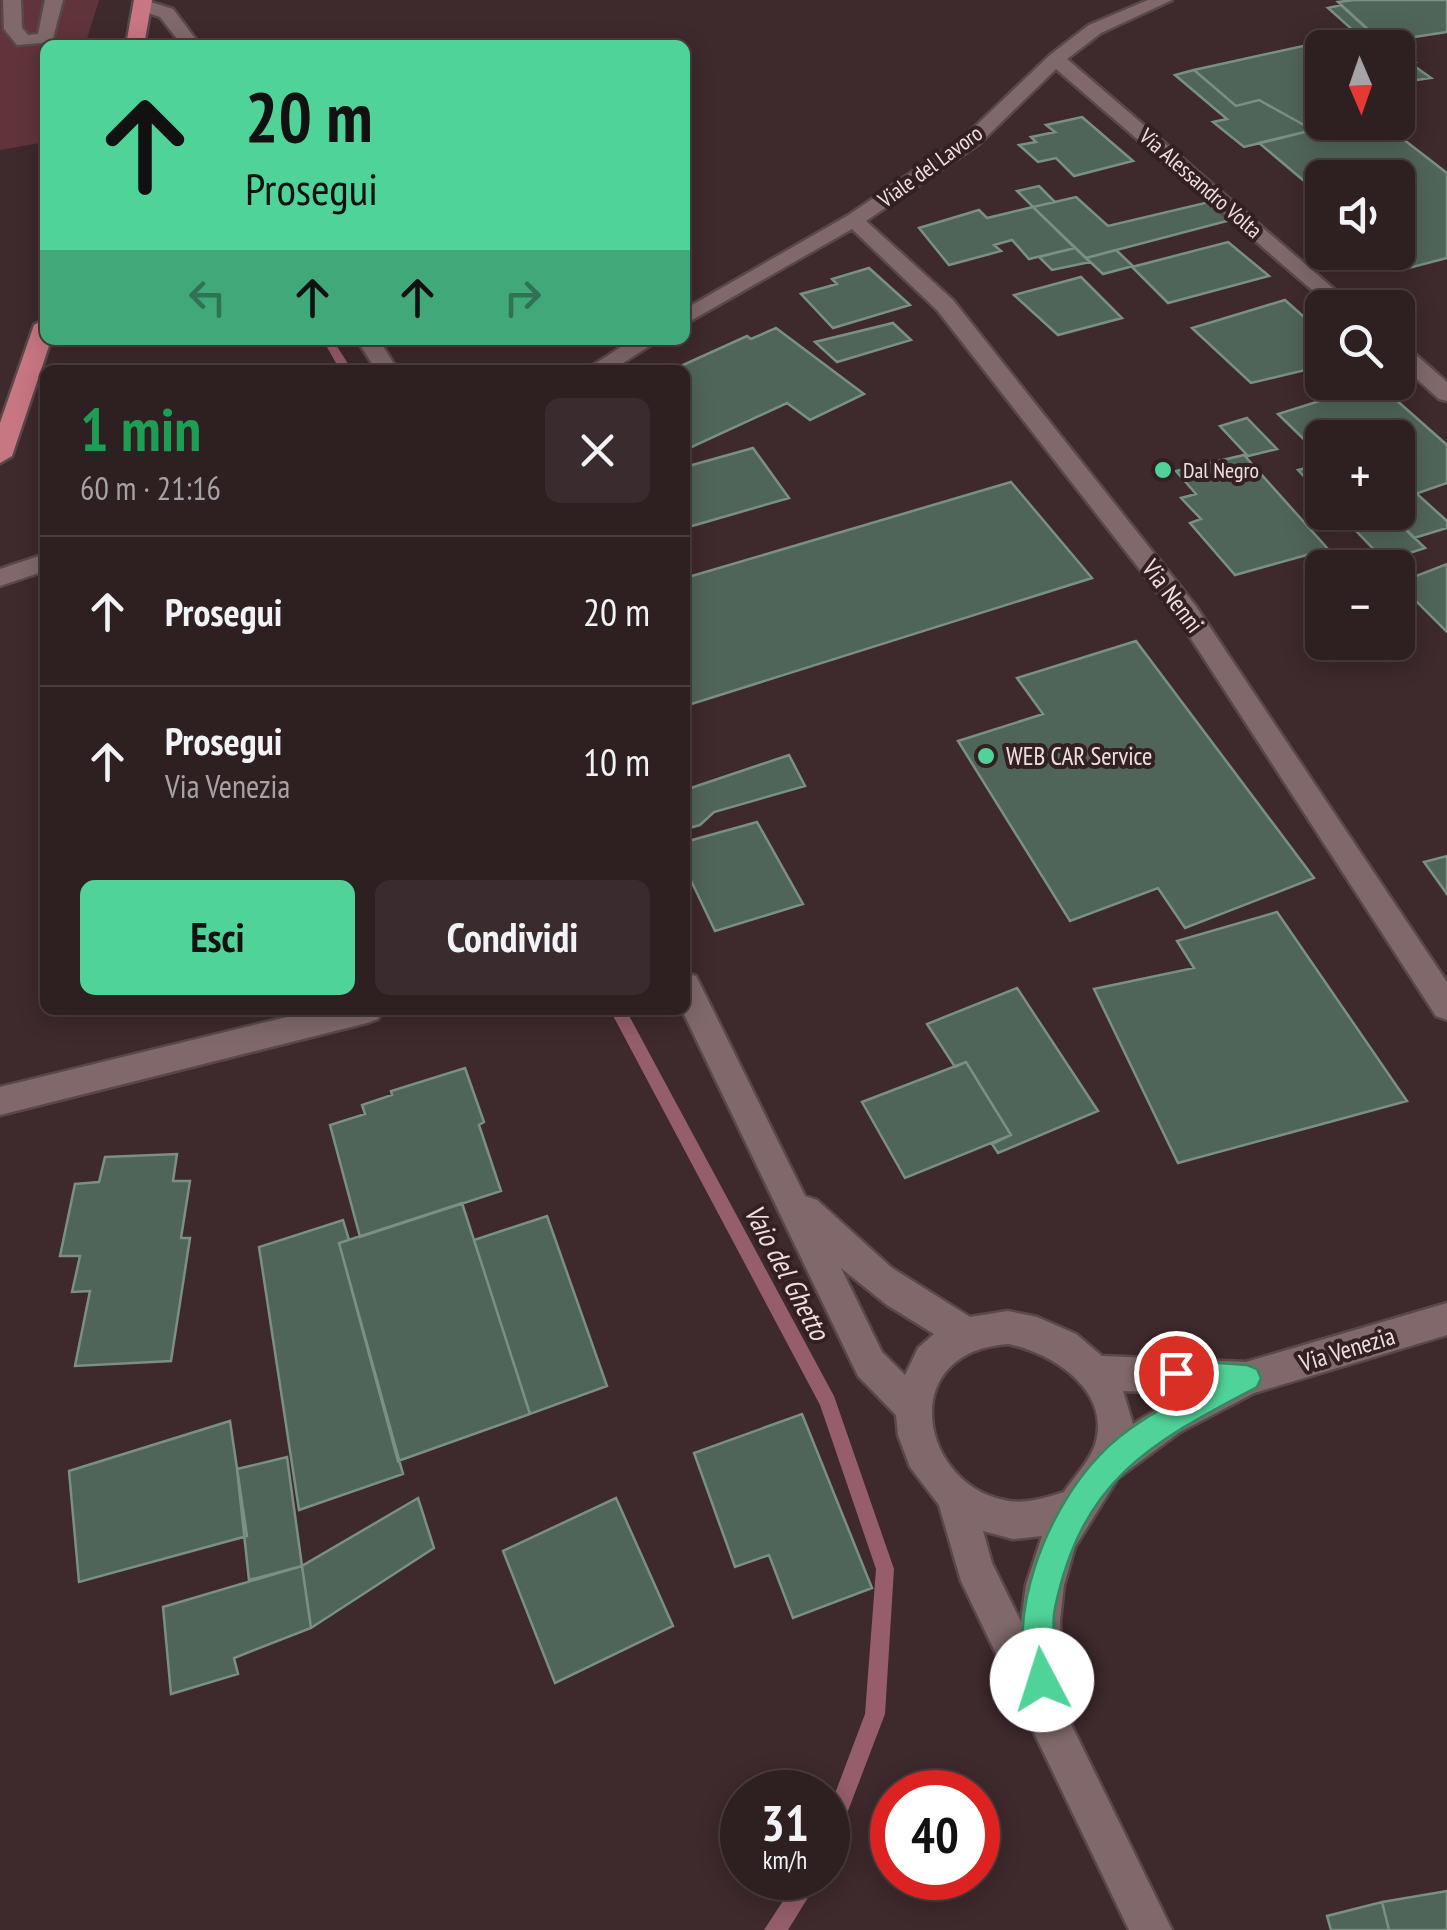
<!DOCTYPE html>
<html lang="it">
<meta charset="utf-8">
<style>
body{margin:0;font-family:"PT Sans Narrow",sans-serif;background:#3a2c2e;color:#f1f3f6;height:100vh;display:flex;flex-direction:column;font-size:38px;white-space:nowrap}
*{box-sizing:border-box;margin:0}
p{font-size:32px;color:#a7a2a5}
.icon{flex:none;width:55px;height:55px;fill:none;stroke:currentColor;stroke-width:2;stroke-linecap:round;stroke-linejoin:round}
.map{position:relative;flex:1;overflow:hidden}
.drawer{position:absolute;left:40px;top:365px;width:650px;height:650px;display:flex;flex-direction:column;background:#2e1f21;border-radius:15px;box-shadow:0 5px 25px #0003,0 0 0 2px #493d3f}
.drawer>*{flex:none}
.banner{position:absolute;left:40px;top:40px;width:650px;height:305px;border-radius:15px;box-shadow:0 5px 25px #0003,0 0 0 2px #493d3f;background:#50d398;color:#111;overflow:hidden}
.needle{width:65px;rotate:178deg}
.fabs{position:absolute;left:1305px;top:30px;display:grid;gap:20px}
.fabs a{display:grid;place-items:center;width:110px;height:110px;border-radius:15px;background:#2e1f21;box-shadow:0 5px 25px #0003,0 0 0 2px #493d3f;font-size:50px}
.speed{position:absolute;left:720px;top:1770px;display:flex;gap:20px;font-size:50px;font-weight:700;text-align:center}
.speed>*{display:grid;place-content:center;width:130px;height:130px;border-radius:50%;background:#2e1f21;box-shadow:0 5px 25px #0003,0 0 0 2px #493d3f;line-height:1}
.speed small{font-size:25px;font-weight:400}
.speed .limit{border:15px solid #d22;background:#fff;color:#111}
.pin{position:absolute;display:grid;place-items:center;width:85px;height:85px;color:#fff;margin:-42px;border:5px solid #fff;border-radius:50%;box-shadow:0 2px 10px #0007}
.me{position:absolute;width:110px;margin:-55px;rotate:355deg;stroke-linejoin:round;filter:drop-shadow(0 0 8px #0008)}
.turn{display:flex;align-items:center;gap:35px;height:210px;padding:0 40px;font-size:45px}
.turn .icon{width:130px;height:130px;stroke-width:2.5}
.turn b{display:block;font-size:70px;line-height:85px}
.lanes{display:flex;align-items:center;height:95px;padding:0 40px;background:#0003;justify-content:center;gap:50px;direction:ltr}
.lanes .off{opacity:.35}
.round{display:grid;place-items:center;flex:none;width:105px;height:105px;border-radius:15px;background:#3a2c2e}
.summary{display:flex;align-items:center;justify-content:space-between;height:170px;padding:0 40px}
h1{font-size:60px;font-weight:700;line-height:75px;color:#1e9e55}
.primary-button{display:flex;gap:20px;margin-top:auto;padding:20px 40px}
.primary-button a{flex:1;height:115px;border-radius:15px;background:#50d398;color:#111;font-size:40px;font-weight:700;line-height:115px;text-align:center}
.primary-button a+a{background:#3a2c2e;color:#f1f3f6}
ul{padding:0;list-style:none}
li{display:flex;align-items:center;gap:30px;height:150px;padding:0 40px;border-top:2px solid #493d3f}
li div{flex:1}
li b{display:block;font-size:38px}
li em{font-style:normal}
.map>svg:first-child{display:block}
</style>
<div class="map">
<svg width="1447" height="1930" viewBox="0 0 1447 1930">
<rect width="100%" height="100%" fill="#3e292c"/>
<!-- green -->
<path fill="#60343a" d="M 0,0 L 99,0 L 85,45 L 45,45 L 45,142 L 0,150 Z"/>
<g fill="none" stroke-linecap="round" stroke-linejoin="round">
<!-- stream -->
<path fill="#955e6a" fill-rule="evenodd" d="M 323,340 L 333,340 L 352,370 L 340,370 Z
M 610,1010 L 626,1010 L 834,1396 L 894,1569 L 885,1714 L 835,1845 L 828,1848 L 828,1812 L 865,1714 L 876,1569 L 820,1405 Z
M 798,1878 L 820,1878 L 788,1930 L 764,1930 Z"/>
</g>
<!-- building -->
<path fill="#506559" stroke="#7a9083" stroke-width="2.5" d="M 1354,0 L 1447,0 L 1447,32 L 1382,42 L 1338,2 Z
M 1341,5 L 1378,39 L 1366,42 L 1328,8 Z
M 1312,44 L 1322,51 L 1322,122 L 1381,122 L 1447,173 L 1447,258 L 1409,268 L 1390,252 L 1398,252 L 1398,178 L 1322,178 L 1322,196 L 1259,143 L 1313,130 L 1259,100 L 1236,106 L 1194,70 Z
M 1405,55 L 1415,62 L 1410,63 L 1431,78 L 1410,81 L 1398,72 L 1398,56 Z
M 1194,70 L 1236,106 L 1259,100 L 1313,130 L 1244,147 L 1213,122 L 1227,119 L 1175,75 Z
M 1082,117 L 1133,161 L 1074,176 L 1056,158 L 1038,162 L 1019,145 L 1036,142 L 1031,137 L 1055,132 L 1046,125 Z
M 1039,186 L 1055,202 L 1033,207 L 1017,191 Z
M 1076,197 L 1108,226 L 1209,202 L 1231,220 L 1086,258 L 1033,207 Z
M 1033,207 L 1075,248 L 1029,259 L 1012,240 L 994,245 L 1001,251 L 949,265 L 919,228 L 979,210 L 987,218 Z
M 1228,242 L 1269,276 L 1168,303 L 1132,267 Z
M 1075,248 L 1090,262 L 1052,270 L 1039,257 Z
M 1116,250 L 1133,266 L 1103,274 L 1086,258 Z
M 869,268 L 910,305 L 833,328 L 801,294 L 837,284 L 832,279 Z
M 1081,277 L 1122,318 L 1058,335 L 1014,295 Z
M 1285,300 L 1322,333 L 1322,366 L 1251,383 L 1192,328 Z
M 893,323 L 911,340 L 837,362 L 815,342 Z
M 776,328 L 864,394 L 810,420 L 787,403 L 685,450 L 685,370 L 672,370 L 747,336 L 751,339 Z
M 1377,383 L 1447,445 L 1447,483 L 1398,500 L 1398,438 L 1322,438 L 1322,457 L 1278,414 Z
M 1247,418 L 1277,449 L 1248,456 L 1220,426 Z
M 753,448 L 789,498 L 685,528 L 685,467 Z
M 1244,455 L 1328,549 L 1235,575 L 1190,523 L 1201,519 L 1181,498 L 1196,494 L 1176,471 Z
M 1322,464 L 1322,496 L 1298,470 Z
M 1011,482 L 1092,578 L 685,706 L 685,578 Z
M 1416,493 L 1447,521 L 1447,528 L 1414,538 L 1388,512 L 1398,512 L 1398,500 Z
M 1338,512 L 1388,512 L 1425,548 L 1385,561 Z
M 1447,564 L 1447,632 L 1398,583 Z
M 1136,641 L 1314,878 L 1185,928 L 1158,888 L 1070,921 L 958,741 L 1043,714 L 1017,678 Z
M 789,755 L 805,786 L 714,812 L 700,825 L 685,829 L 685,790 Z
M 757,822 L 803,904 L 715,931 L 685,868 L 685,842 Z
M 1447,856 L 1447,894 L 1424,862 Z
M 1277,912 L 1407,1101 L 1178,1163 L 1094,989 L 1194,968 L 1177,941 Z
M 1017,988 L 1098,1111 L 998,1153 L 992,1144 L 1011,1135 L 966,1062 L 955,1067 L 927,1024 Z
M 966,1062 L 1011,1135 L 905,1178 L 862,1102 Z
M 465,1068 L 484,1122 L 479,1125 L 501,1191 L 360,1237 L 330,1125 L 365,1114 L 362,1105 L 392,1095 L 391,1091 Z
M 177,1154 L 173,1181 L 190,1181 L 181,1238 L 190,1238 L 171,1361 L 75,1366 L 90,1291 L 72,1292 L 80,1256 L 60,1256 L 75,1184 L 99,1182 L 105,1157 Z
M 462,1203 L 530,1414 L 398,1461 L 339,1243 Z
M 547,1216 L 607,1386 L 530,1414 L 474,1240 Z
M 343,1220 L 349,1240 L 339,1243 L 403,1474 L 299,1510 L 259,1247 Z
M 802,1414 L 872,1588 L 793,1618 L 769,1555 L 735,1567 L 694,1453 Z
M 230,1421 L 247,1536 L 79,1582 L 69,1471 Z
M 287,1457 L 302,1566 L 249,1580 L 237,1469 Z
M 418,1498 L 434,1548 L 311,1628 L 302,1566 Z
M 616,1498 L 673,1626 L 555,1683 L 503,1551 Z
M 302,1566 L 311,1628 L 234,1658 L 238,1674 L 171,1694 L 163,1607 Z
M 1447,1891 L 1447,1930 L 1389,1930 L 1382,1902 Z
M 1382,1902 L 1389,1930 L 1331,1930 L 1327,1916 Z"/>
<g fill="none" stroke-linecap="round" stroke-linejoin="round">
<!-- minor casing -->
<g stroke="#59484a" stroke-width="5">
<path id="minor" d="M 3,0 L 21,0 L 22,28 L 28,35 L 38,34 L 45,0 L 63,0 L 52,42 L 17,45 L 4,29 Z
M 144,0 L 173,9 L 200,45 L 182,45 L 160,17 L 137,9 L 137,1 Z
M 1148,0 L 1172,0 L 1101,33 L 1067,59 L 1356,308 L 1333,308 L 1056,69 L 979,144 L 866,221 L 953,300 L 1195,605 L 1447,982 L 1447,1020 L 1436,1016 L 1177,617 L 937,310 L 852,229 L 685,324 L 685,309 L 847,216 L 965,136 L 1050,55 L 1089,25 Z
M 357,340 L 379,340 L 398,370 L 376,370 Z
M 632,340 L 659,340 L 612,370 L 585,370 Z
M 1398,344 L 1406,346 L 1447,382 L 1447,401 L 1439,399 L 1398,362 Z
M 45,554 L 45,571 L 0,586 L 0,569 Z
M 685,973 L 696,976 L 805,1196 L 817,1200 L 892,1268 L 970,1317 L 1008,1311 L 1037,1317 L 1076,1334 L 1102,1356 L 1246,1362 L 1447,1303 L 1447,1335 L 1254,1393 L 1180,1432 L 1118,1478 L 1075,1547 L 1064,1585 L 1060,1620 L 1064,1710 L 1172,1930 L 1129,1930 L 961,1581 L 939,1505 L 910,1467 L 898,1435 L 896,1415 L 858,1376 L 682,1010 L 685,1010 ZM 841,1268 L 887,1305 L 934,1334 L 918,1348 L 905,1375 L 882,1352 ZM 1008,1344 C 1053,1353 1112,1391 1095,1445 C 1089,1462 1074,1477 1064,1492 C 1045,1498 1024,1505 1004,1500 C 920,1483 895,1352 1008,1344 ZM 1123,1391 L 1183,1393 L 1133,1424 ZM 983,1531 L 1013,1539 L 1042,1536 L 1026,1585 L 1021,1622 L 992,1563 Z
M 316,1010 L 382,1010 L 378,1019 L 367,1023 L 0,1115 L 0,1087 Z"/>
</g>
<!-- major casing -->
<g stroke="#59484a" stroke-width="5">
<path id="major" d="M 134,0 L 152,0 L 144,45 L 126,45 Z
M 45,319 L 45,340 L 51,340 L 12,456 L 0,463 L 0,423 L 34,325 Z"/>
</g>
<!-- minor -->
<use href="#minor" fill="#81696b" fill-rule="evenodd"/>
<!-- major -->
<use href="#major" fill="#c77682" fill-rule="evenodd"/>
</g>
<!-- route -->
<path fill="#50d398" stroke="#348963" stroke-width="2.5" d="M 1176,1360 L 1247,1365 L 1257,1369 L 1261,1378 L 1257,1387 C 1148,1444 1082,1480 1055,1608 C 1049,1635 1064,1665 1053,1691 L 1042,1695 L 1032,1691 C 1002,1618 1048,1509 1099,1456 C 1126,1426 1166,1406 1202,1388 L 1167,1382 L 1163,1373 L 1167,1364 Z"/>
<!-- markers -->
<g fill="#50d398" stroke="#332022" stroke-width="4">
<circle cx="1163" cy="470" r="10"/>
<circle cx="986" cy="756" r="10"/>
</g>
<g text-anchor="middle" stroke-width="8" stroke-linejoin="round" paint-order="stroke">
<!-- far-street labels -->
<g font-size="22" fill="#eee0e2" stroke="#332022">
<text transform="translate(930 166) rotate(-36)" y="8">Viale del Lavoro</text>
<text transform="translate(1201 183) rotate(41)" y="8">Via Alessandro Volta</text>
</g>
<!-- far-poi labels -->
<g font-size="22" fill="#eee0e2" stroke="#332022" text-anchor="start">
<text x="1183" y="478">Dal Negro</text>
</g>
<!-- street labels -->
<g font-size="25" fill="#eee0e2" stroke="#332022">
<text transform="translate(1173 596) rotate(53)" y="9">Via Nenni</text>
<text transform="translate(1347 1349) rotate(-17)" y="9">Via Venezia</text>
</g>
<!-- poi labels -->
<g font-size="25" fill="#eee0e2" stroke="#332022" text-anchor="start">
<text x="1006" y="765">WEB CAR Service</text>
</g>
<!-- water labels -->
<g font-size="28" font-style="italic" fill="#f5dddf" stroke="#332022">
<text transform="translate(787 1272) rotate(62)" y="10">Vaio del Ghetto</text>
</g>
</g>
</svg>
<div class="fabs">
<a><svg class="needle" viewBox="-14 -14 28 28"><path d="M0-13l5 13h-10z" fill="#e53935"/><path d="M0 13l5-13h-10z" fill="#a7a2a5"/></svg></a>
<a><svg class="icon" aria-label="sound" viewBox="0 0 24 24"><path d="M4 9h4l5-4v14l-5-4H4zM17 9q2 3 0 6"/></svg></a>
<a><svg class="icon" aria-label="search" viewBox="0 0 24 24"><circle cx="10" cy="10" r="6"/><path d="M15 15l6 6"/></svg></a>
<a>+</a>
<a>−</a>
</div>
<div class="speed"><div>31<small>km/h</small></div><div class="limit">40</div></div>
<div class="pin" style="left:1176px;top:1373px;background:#d93025"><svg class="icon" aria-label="arrive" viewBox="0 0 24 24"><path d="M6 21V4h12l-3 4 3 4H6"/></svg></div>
<svg class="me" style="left:1042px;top:1680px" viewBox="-20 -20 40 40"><circle r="19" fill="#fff"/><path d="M0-13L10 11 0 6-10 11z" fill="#50d398"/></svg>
<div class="banner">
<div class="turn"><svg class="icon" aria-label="ahead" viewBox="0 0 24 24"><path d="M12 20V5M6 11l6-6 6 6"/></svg><div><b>20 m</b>Prosegui</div></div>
<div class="lanes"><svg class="icon off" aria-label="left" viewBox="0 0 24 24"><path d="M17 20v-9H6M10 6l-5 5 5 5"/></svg><svg class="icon" aria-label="ahead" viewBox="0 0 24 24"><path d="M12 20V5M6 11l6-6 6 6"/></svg><svg class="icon" aria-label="ahead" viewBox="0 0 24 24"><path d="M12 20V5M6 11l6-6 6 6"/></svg><svg class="icon off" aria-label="right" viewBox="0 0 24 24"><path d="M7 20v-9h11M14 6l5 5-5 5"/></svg></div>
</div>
<section class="drawer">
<div class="summary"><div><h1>1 min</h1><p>60 m · 21:16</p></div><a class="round"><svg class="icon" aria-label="close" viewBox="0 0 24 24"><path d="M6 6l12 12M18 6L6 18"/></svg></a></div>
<ul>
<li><svg class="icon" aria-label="ahead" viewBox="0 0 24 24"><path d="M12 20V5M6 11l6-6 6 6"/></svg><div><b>Prosegui</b></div><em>20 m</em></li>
<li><svg class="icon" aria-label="ahead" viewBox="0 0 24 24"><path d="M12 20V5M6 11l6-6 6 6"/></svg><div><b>Prosegui</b><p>Via Venezia</p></div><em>10 m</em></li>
</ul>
<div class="primary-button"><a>Esci</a><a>Condividi</a></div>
</section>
</div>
